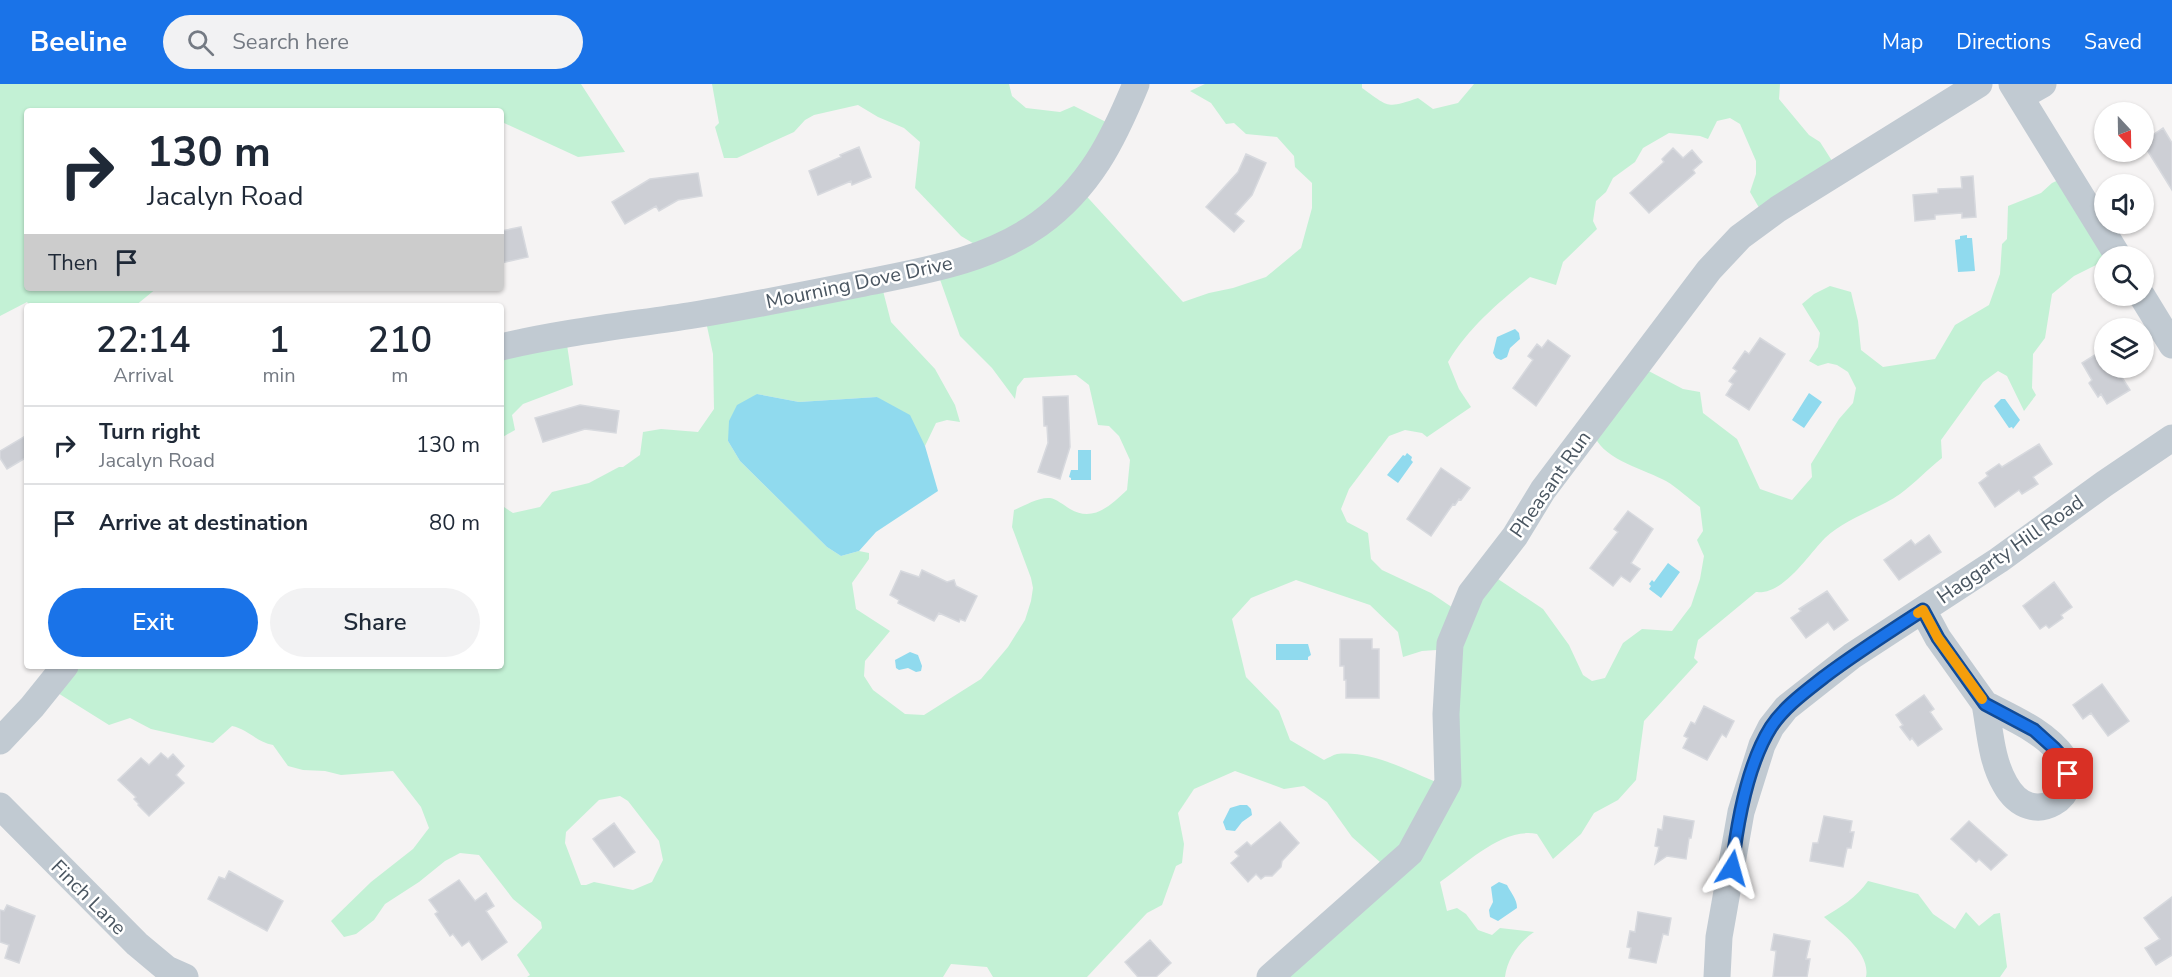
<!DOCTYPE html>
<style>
body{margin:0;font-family:"Nunito Sans",sans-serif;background:#f2f2f3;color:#1f2937;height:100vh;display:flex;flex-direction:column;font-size:22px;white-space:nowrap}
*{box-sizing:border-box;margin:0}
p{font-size:20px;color:#747a83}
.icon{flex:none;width:33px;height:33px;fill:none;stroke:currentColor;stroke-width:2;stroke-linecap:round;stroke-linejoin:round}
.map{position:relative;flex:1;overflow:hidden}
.sheet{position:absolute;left:24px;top:219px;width:480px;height:366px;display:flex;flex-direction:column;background:#fff;border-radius:6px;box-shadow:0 2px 4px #0004}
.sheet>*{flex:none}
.guide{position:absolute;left:24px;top:24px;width:480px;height:183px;border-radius:6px;box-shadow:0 2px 4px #0004;background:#fff;color:#1f2937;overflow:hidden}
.needle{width:39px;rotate:158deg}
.buttons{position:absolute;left:2094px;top:18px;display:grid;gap:12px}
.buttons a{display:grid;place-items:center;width:60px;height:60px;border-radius:50%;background:#fff;box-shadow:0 2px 4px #0004;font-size:30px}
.pin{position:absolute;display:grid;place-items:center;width:51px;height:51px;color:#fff;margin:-26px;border-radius:12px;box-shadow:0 3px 9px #0006}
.me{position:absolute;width:66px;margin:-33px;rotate:8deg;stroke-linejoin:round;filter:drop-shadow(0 0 4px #0008)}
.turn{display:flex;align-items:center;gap:21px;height:126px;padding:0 24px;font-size:27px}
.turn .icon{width:78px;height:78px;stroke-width:2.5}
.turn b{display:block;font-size:42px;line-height:51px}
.then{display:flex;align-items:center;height:57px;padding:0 24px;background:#0003;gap:12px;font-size:22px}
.eta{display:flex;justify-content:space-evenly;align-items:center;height:102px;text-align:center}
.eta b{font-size:36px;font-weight:600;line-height:42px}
.action{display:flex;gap:12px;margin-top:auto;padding:12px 24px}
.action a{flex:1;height:69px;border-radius:36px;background:#1a73e8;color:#fff;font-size:24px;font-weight:600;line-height:69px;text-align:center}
.action a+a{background:#f2f2f3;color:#1f2937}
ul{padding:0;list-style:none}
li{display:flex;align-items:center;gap:18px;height:78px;padding:0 24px;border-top:2px solid #e0e1e3}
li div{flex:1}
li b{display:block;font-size:22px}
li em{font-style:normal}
header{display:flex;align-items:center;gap:36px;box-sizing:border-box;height:84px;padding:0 30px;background:#1a73e8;color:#fff}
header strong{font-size:28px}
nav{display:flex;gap:33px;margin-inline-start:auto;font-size:21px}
.search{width:420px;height:54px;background:#f2f2f3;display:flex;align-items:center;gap:15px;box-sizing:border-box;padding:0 21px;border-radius:33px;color:#747a83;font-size:22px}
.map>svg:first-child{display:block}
</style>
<header>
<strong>Beeline</strong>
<div class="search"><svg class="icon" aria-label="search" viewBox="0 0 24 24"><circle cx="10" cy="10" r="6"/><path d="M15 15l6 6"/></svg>Search here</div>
<nav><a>Map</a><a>Directions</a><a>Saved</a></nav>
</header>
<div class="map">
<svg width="2172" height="893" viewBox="0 0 2172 893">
<rect width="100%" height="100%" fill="#f5f3f3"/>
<!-- green -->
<path fill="#c3f1d5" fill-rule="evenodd" d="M 0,0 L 581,0 L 625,68 L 578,73 L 504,39 L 501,40 L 501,27 L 27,27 L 27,204 L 157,204 L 135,222 L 30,222 L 27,218 L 0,232 Z
M 712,0 L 1009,0 L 1012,12 L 1026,24 L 1060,28 L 1074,22 L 1114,42 L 1080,105 L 1183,218 L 1209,209 L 1233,204 L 1266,193 L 1301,164 L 1312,124 L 1312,99 L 1295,83 L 1294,72 L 1277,53 L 1246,50 L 1234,39 L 1226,40 L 1211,19 L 1190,7 L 1205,0 L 1362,0 L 1362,4 C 1389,23 1386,25 1418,14 L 1433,25 L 1458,19 L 1474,0 L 1780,0 L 1779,15 L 1809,51 L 1820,58 L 1841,91 L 1769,141 L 1750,108 L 1756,90 L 1756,77 L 1740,40 L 1730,34 L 1717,37 L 1708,55 L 1700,52 L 1669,49 L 1643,64 L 1635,78 L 1613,94 L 1606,108 L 1596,117 L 1593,137 L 1597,145 L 1563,178 L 1556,201 L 1530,193 C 1499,218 1469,243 1448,278 L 1459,305 L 1471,323 L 1427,353 L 1422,349 L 1405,346 L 1389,352 L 1349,405 L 1341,425 L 1347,438 L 1368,449 L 1371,475 L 1382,486 L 1431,509 L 1459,528 L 1492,491 L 1543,525 L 1569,561 L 1583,591 L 1592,597 L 1605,594 L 1623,559 L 1642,545 L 1672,547 L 1691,522 L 1700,495 L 1704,472 L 1697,456 L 1703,447 L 1700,423 C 1689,415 1678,404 1666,397 C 1646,386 1605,376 1595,353 L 1641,283 L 1683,305 L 1700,308 L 1703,329 L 1737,355 L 1760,405 L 1792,416 L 1812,393 L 1811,380 L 1839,335 L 1853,319 L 1856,304 L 1848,288 L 1837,281 L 1828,279 L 1818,282 L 1809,277 L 1818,263 L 1820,249 L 1802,220 L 1814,210 L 1830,202 L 1851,208 L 1858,237 L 1861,266 L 1883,283 L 1935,275 L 1955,241 L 1989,221 L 2000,190 L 2002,160 L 2007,155 L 2008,122 L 2041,109 L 2052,99 L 2067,92 L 2104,172 L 2104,177 L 2074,192 L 2052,210 L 2045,254 L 2033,270 L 2032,304 L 2036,311 L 2024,327 L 2007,292 L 1998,287 L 1983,298 L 1941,356 L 1942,374 C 1928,385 1915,399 1900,410 C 1877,426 1846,434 1825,454 C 1808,471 1784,511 1756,508 L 1698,556 L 1694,574 L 1698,578 L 1644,637 L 1636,696 L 1618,716 L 1594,729 L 1581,750 L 1553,775 L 1537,750 C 1503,743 1467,779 1440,798 L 1447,827 L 1457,824 L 1466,830 L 1478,846 L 1492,851 L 1500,844 L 1534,848 C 1519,858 1507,875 1505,893 L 1270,893 L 1380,778 L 1352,753 L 1327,718 L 1304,702 L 1284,705 L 1235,687 L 1194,705 L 1178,729 L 1184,760 L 1182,779 L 1176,782 L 1162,821 L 1147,829 L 1087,893 L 993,893 L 987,883 L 951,880 L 943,893 L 527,893 L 530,891 L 517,871 L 542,844 L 541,838 L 513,815 L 479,771 L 460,769 L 445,777 L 419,798 L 385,820 L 374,836 L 356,850 L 344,853 L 331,837 L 371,798 L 413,765 L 429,744 L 421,723 L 393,687 L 341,691 L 325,687 L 303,686 L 288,682 L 273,661 C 257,658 247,645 232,642 L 213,659 L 151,645 L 130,634 L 109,641 L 53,606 L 67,582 L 501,582 L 501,421 L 513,429 L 540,423 L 552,408 L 589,399 L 619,383 L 623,383 L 640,371 L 643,348 L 661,345 L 698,348 L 714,325 L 713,270 L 705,233 L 881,199 L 891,238 L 935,285 L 955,321 L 960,338 L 947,336 L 936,339 L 925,362 L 877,313 L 799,318 L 757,310 L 728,357 L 740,377 L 827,463 L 841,472 L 859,467 L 869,469 L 869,475 L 852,499 L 856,525 L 890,547 L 865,577 L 864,592 L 873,606 L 905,630 L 924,631 L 981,595 L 1008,563 L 1025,536 L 1031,517 L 1033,504 L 1031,494 L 1012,443 L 1014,426 C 1024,422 1038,413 1050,414 C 1056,415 1064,421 1070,425 C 1093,439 1111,421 1127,406 L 1130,376 L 1119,352 L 1109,342 L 1098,341 L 1089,301 L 1076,291 L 1024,294 L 1017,303 L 1015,315 L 992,284 L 960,252 L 937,187 L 986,167 L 961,152 L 915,104 L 920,58 L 904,44 L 878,33 L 858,21 L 814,31 L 805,36 L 794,48 L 737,74 L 724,74 L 715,43 L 719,39 ZM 1296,496 L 1370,521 L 1398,548 L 1403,573 L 1422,567 L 1451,565 L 1441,700 C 1410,688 1372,666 1337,670 C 1333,671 1328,674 1324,676 L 1290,656 L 1279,627 L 1246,593 L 1232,535 L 1251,514 ZM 620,712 L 628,717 L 659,757 L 663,776 L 652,798 L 633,806 L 594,798 L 586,801 L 581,801 L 565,759 L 566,748 L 599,716 Z
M 566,254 L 573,301 L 523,320 L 512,331 L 515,346 L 501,354 L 501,266 Z
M 1868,797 L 1918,810 L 1933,830 L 1955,845 L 1966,828 L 1979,842 L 1994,830 L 2000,829 L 2007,883 L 2000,893 L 1866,893 C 1871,869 1839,847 1824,833 C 1840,824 1857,813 1868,797 Z"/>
<!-- water -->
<path fill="#90daee" d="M 1967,151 L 1967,154 L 1972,154 L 1975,187 L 1958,188 L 1955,156 L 1960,155 L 1960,152 Z
M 1515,245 L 1519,249 L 1520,255 L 1510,264 L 1507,273 L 1501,276 L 1496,274 L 1493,269 L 1497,253 Z
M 1809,309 L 1822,318 L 1804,344 L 1792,336 Z
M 757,310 L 799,318 L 877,313 L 910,331 L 925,362 L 938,407 L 876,448 L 859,467 L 841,472 L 827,463 L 740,377 L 728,357 L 729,337 L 737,321 Z
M 2001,315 L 2005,315 L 2020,336 L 2013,345 L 2012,343 L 2009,344 L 1994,322 Z
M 1078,366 L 1091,366 L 1091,396 L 1071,396 L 1071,394 L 1069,393 L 1071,386 L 1078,386 Z
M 1407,369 L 1412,373 L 1411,376 L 1413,378 L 1398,399 L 1387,391 L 1403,371 L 1405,372 Z
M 1668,479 L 1680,488 L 1661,514 L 1649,505 L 1651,502 L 1649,500 L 1652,496 L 1654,498 Z
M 1276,560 L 1308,560 L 1311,571 L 1308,573 L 1308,576 L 1276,576 Z
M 910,568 L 918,571 L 922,582 L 921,587 L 916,588 L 908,584 L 899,586 L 896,584 L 895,576 Z
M 1240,721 L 1247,721 L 1251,725 L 1252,731 L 1242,738 L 1235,747 L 1226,746 L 1223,738 L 1230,724 Z
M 1499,798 L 1507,801 C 1511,809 1517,815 1517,824 L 1498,837 L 1490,833 L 1489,826 L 1493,818 L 1491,803 Z"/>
<!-- building -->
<path fill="#cdcfd5" stroke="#d7d9de" stroke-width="1.5" d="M 2163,44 L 2172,59 L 2172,106 L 2144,61 L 2144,57 Z
M 859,63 L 871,93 L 852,101 L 851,97 L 818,111 L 809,87 L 841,73 L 840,71 Z
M 1673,64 L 1683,74 L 1692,66 L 1702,78 L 1693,86 L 1695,89 L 1649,129 L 1630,109 L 1664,78 L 1662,75 Z
M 1246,70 L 1266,79 L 1252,111 L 1235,130 L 1244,137 L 1234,148 L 1206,123 L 1238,88 Z
M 698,89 L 702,112 L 678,116 L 659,127 L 656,122 L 625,140 L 612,118 L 650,95 Z
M 1973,92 L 1976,133 L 1962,134 L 1962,129 L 1935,131 L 1935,135 L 1915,137 L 1913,111 L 1938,109 L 1938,105 L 1962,104 L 1961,93 Z
M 521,143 L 528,173 L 501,179 L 501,147 Z
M 1760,254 L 1785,270 L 1749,326 L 1726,311 L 1733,300 L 1729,297 L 1737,287 L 1733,284 L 1745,267 L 1749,270 Z
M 1548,256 L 1570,272 L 1536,322 L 1513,304 L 1533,276 L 1528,272 L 1537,260 L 1542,264 Z
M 2104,265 L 2104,284 L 2116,284 L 2130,306 L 2107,320 L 2101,310 L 2098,313 L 2089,299 L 2092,296 L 2082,279 Z
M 1068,312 L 1070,363 L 1060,395 L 1038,388 L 1048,359 L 1047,342 L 1044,342 L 1043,313 Z
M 580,321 L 619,327 L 616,349 L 585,345 L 543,358 L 535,334 Z
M 27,351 L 27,373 L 7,385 L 0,374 L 0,367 Z
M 2039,360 L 2052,380 L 2033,393 L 2038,400 L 2022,410 L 2019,406 L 1995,423 L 1979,399 L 1988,392 L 1986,389 L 1999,380 L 2002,383 Z
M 1441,384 L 1470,404 L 1461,416 L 1459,415 L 1455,421 L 1453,420 L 1431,452 L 1407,435 Z
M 1628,427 L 1653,445 L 1631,479 L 1640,485 L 1630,498 L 1621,492 L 1613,502 L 1590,484 L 1618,448 L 1614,445 Z
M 1929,451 L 1941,468 L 1899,496 L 1884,476 L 1911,456 L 1915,461 Z
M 922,486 L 947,498 L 954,496 L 956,502 L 977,512 L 965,537 L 960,535 L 959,538 L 939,529 L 934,537 L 898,519 L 899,516 L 890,511 L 901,487 L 919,493 Z
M 2054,498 L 2072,523 L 2061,531 L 2063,534 L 2049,544 L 2046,541 L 2040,545 L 2023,522 Z
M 1827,507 L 1848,536 L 1834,546 L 1828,538 L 1806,554 L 1791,534 L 1801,527 L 1799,525 Z
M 1340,555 L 1372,555 L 1372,565 L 1379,565 L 1379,614 L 1346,614 L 1346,596 L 1344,596 L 1344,582 L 1340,582 Z
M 2102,600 L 2129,637 L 2108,652 L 2091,629 L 2083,635 L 2073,621 Z
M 1924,611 L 1934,625 L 1930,628 L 1942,645 L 1918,662 L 1912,654 L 1910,656 L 1900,643 L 1903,641 L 1896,631 Z
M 1704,622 L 1734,637 L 1726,653 L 1722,650 L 1707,676 L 1683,664 L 1688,654 L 1684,652 L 1691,638 L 1695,640 Z
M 161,669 L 168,675 L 173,670 L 184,682 L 176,691 L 184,699 L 149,732 L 138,721 L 139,720 L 134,715 L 136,713 L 118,696 L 141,674 L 149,681 Z
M 1664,732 L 1694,737 L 1691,754 L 1689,754 L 1686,775 L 1667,772 L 1655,780 L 1659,763 L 1655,762 L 1658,745 L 1662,746 Z
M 1824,732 L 1852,737 L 1850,748 L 1854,748 L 1851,764 L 1847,764 L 1843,783 L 1810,777 L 1813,759 L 1818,759 Z
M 1969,737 L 2007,771 L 1991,786 L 1979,775 L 1976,778 L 1951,755 Z
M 1280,738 L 1299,759 L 1282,777 L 1281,783 L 1272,792 L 1265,792 L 1261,795 L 1256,790 L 1248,798 L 1231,779 L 1239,772 L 1235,768 L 1247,758 L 1251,762 Z
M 614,739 L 635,768 L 614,783 L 593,755 Z
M 229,787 L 283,817 L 267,847 L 208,815 L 219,793 L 225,795 Z
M 459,796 L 475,817 L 486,809 L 494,822 L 486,827 L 507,858 L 482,876 L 469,857 L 462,862 L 453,850 L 450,852 L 435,830 L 438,828 L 429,816 Z
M 2172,813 L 2172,871 L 2156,881 L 2145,864 L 2160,855 L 2144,834 Z
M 7,821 L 35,832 L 19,879 L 5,874 L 9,861 L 0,858 L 0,826 L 4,827 Z
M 1638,828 L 1671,834 L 1668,851 L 1663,850 L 1656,879 L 1629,874 L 1631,864 L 1627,863 L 1630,847 L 1635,848 Z
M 1774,850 L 1810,857 L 1806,875 L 1810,875 L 1807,893 L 1773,893 L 1776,867 L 1771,866 Z
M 1150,856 L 1171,879 L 1156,893 L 1138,893 L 1125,878 Z"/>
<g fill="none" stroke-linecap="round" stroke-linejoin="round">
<!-- minor -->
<path stroke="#c1cad2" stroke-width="27" d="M 2012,0 L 2118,172
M 2020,13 L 2043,0
M 2142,212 L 2172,261
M 501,263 C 564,248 630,241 694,231 C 749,222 804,211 859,200 C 922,187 986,178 1039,140 C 1090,103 1113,56 1136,0
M 1923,526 L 1938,554 L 1985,620
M 1985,620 C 2012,634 2046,648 2064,674 C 2087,710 2032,749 2005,700 C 1991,676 1990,646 1985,620 Z
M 0,657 L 32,623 L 65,582
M 0,722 L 137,860 L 167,885 L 185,893
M 1270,893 L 1410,769 L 1448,699 L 1446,630 L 1450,560 L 1471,509 L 1515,452 L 1543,406 L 1709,186 L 1740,153 L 1778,125 L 1979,0
M 1717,893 L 1719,853 L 1741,728 L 1762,661 L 1771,643 L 1786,624 L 1852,572 L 1999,476 L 2104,400 L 2172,354"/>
</g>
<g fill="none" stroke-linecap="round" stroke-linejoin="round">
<!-- route casing -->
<g stroke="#114b97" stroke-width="15">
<path id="route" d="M 1732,784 C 1737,740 1747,681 1771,643 C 1784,623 1805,608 1824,593 C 1856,569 1889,548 1923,526 L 1938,554 L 1985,620 L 2034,646 L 2054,664 L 2065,676 L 2068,690"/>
</g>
<!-- route -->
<use href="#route" stroke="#1a73e8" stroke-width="10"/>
<!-- slow -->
<path stroke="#f59e0b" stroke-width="10" d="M 1918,529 L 1923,526 L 1938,554 L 1982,615"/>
</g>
<g text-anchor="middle" stroke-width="5" stroke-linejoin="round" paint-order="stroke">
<!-- street labels -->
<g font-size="20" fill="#4a5661" stroke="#fff">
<text transform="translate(859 198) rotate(-12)" y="7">Mourning Dove Drive</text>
<text transform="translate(1550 400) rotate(-55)" y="7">Pheasant Run</text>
<text transform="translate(2010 465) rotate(-35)" y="7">Haggarty Hill Road</text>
<text transform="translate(89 813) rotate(45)" y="7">Finch Lane</text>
</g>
</g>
</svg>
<div class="buttons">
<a><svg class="needle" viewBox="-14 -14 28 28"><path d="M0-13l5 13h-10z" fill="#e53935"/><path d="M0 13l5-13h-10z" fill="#747a83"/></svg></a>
<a><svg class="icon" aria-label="sound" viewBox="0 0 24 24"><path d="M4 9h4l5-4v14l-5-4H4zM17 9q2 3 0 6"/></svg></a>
<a><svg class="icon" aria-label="search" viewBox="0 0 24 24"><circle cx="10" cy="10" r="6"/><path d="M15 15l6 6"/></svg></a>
<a><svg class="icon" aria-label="layers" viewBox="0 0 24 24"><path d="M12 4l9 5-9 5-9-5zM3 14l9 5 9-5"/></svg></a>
</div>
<div class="pin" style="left:2068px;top:690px;background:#d93025"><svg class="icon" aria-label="arrive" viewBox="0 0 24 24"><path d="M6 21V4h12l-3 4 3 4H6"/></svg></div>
<svg class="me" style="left:1732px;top:784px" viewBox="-20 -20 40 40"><path d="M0-17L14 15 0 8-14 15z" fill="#1a73e8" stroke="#fff" stroke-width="4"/></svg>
<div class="guide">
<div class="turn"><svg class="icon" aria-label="right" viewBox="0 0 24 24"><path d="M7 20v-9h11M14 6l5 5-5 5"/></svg><div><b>130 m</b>Jacalyn Road</div></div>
<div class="then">Then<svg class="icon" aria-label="arrive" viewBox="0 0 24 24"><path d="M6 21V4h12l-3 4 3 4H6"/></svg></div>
</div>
<section class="sheet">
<div class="eta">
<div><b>22:14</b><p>Arrival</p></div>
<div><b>1</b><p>min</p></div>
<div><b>210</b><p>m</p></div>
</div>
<ul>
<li><svg class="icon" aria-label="right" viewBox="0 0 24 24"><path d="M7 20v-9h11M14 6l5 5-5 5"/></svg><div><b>Turn right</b><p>Jacalyn Road</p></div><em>130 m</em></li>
<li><svg class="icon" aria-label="arrive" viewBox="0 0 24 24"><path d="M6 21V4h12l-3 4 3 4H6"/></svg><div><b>Arrive at destination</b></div><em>80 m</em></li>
</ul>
<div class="action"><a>Exit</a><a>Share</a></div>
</section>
</div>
